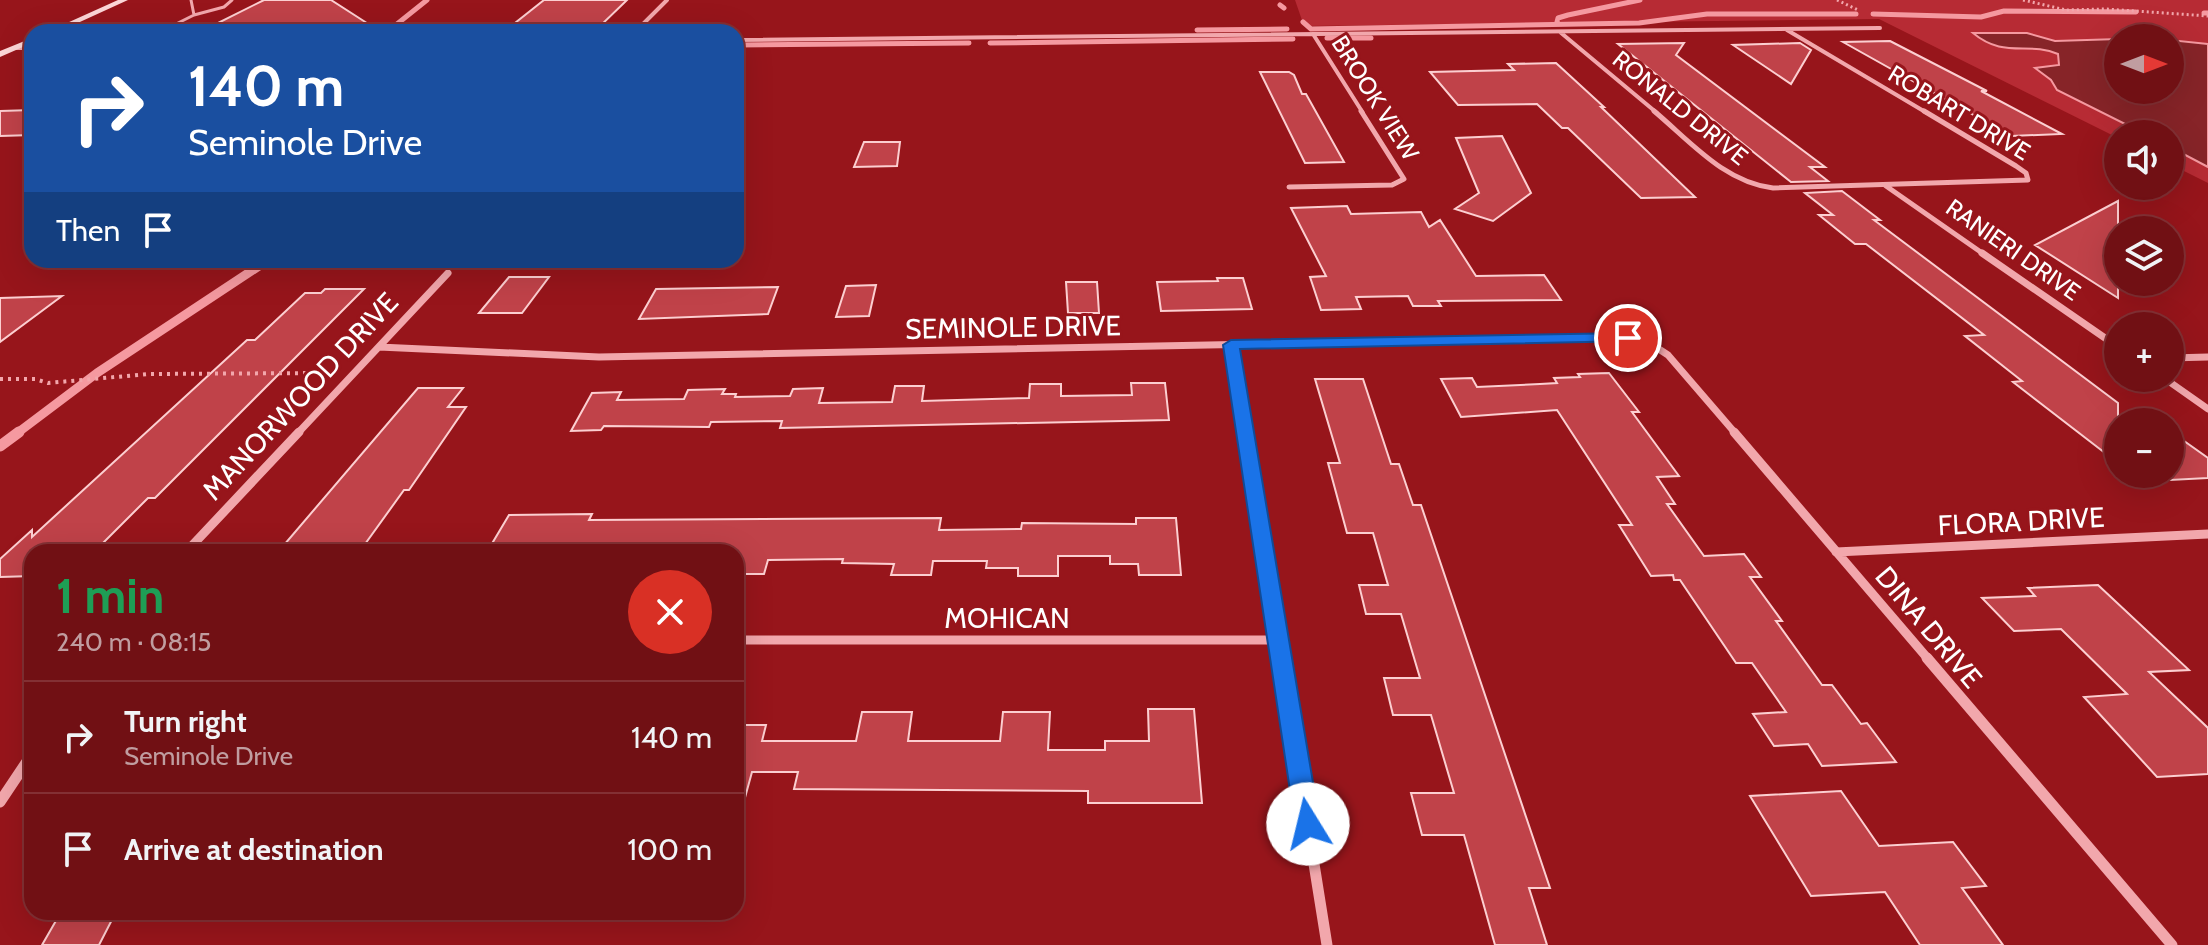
<!DOCTYPE html>
<meta charset="utf-8">
<style>
body{margin:0;font-family:Cabin,sans-serif;background:#791e22;color:#f1f3f6;height:100vh;display:flex;flex-direction:column;font-size:30px;white-space:nowrap}
*{box-sizing:border-box;margin:0}
p{font-size:26px;color:#c09da0}
.icon{flex:none;width:44px;height:44px;fill:none;stroke:currentColor;stroke-width:2;stroke-linecap:round;stroke-linejoin:round}
.map{position:relative;flex:1;overflow:hidden}
.side{position:absolute;left:24px;top:544px;width:720px;height:376px;display:flex;flex-direction:column;background:#711014;border-radius:24px;box-shadow:0 8px 32px #0002,0 0 0 2px #833034}
.side>*{flex:none}
.guide{position:absolute;left:24px;top:24px;width:720px;height:244px;border-radius:24px;box-shadow:0 8px 32px #0002,0 0 0 2px #833034;background:#1a4fa0;color:#fff;overflow:hidden}
.needle{width:52px;rotate:90deg}
.tools{position:absolute;left:2104px;top:24px;display:grid;gap:16px}
.tools a{display:grid;place-items:center;width:80px;height:80px;border-radius:50%;background:#711014;box-shadow:0 8px 32px #0002,0 0 0 2px #833034;font-size:40px}
.pin{position:absolute;display:grid;place-items:center;width:68px;height:68px;color:#fff;margin:-34px;border:4px solid #fff;border-radius:50%;box-shadow:0 2px 8px #0007}
.me{position:absolute;width:88px;margin:-44px;rotate:351deg;stroke-linejoin:round;filter:drop-shadow(0 0 6px #0008)}
.turn{display:flex;align-items:center;gap:28px;height:168px;padding:0 32px;font-size:36px}
.turn .icon{width:104px;height:104px;stroke-width:2.5}
.turn b{display:block;font-size:56px;line-height:68px}
.then{display:flex;align-items:center;height:76px;padding:0 32px;background:#0003;gap:16px;font-size:30px}
.round{display:grid;place-items:center;flex:none;width:84px;height:84px;border-radius:42px;background:#791e22}
.head{display:flex;align-items:center;justify-content:space-between;height:136px;padding:0 32px}
h1{font-size:48px;font-weight:700;line-height:60px;color:#1e9e55}
ul{padding:0;list-style:none}
li{display:flex;align-items:center;gap:24px;height:112px;padding:0 32px;border-top:2px solid #833034}
li div{flex:1}
li b{display:block;font-size:30px}
li em{font-style:normal}
.map>svg:first-child{display:block}
</style>
<div class="map">
<svg width="2208" height="945" viewBox="0 0 2208 945">
<rect width="100%" height="100%" fill="#97151b"/>
<!-- green -->
<path fill="#b72b34" fill-rule="evenodd" d="M 1295,0 L 2208,0 L 2208,183 L 2170,164 L 2170,134 L 2118,134 L 2118,138 L 1879,19 L 1304,26 ZM 2118,38 L 2170,38 L 2170,90 L 2118,90 Z"/>
<!-- water -->
<path fill="#872428" stroke="#f599a0" stroke-width="2" d="M 1973,33 L 2027,33 L 2055,41 L 2118,39 L 2118,90 L 2170,90 L 2170,40 L 2208,44 L 2208,167 L 2170,147 L 2170,134 L 2145,134 L 2057,90 L 2051,80 L 2035,68 L 2059,65 L 2058,54 C 2028,41 2004,59 1973,33 Z"/>
<g fill="none" stroke-linecap="round" stroke-linejoin="round">
<!-- stream-far2 -->
<path stroke="#f599a0" stroke-width="5" d="M 1280,5 L 1284,8
M 2204,13 L 2208,13
M 1873,14 L 1981,17 L 2004,11 L 2136,12
M 1303,22 L 1311,29 L 1639,23 L 1707,14 L 1856,14
M 1557,22 L 1558,18 L 1568,15 L 1640,0
M 1197,30 L 1287,29
M 387,32 L 427,0
M 1327,38 L 1371,38
M 990,43 L 1293,39
M 736,45 L 969,43"/>
<!-- stream-far1 -->
<path stroke="#f599a0" stroke-width="9" d="M 16,434 L 97,373 L 268,260"/>
<!-- stream -->
<path stroke="#f599a0" stroke-width="11" d="M 0,446 L 19,432"/>
</g>
<!-- building -->
<path fill="#c04249" stroke="#fccfd1" stroke-width="2" d="M 264,0 L 331,0 L 373,27 L 204,30 Z
M 544,0 L 627,0 L 596,30 L 525,30 L 529,27 L 510,27 Z
M 1890,41 L 1987,91 L 1981,91 L 2062,134 L 2011,136 L 1843,42 Z
M 1684,43 L 1676,55 L 1825,167 L 1810,167 L 1828,181 L 1791,182 L 1618,44 Z
M 1800,43 L 1811,50 L 1791,84 L 1733,45 Z
M 1556,63 L 1604,107 L 1601,107 L 1695,197 L 1641,198 L 1568,128 L 1562,128 L 1537,104 L 1458,105 L 1430,72 L 1514,70 L 1508,64 Z
M 1260,72 L 1289,72 L 1294,75 L 1302,94 L 1306,94 L 1344,162 L 1305,163 Z
M 32,110 L 32,135 L 0,136 L 0,111 Z
M 1502,136 L 1531,193 L 1493,221 L 1455,209 L 1479,193 L 1456,138 Z
M 864,142 L 900,142 L 897,166 L 854,167 Z
M 1842,191 L 1880,220 L 1874,220 L 2118,403 L 2118,463 L 2013,382 L 2022,381 L 1965,336 L 1984,335 L 1866,244 L 1855,244 L 1819,215 L 1833,215 L 1805,193 Z
M 2118,201 L 2118,298 L 2035,245 Z
M 1347,206 L 1351,214 L 1421,212 L 1429,227 L 1440,220 L 1476,276 L 1544,275 L 1561,300 L 1438,301 L 1441,306 L 1413,306 L 1408,296 L 1356,297 L 1361,309 L 1321,310 L 1310,277 L 1326,276 L 1291,208 Z
M 509,277 L 549,277 L 522,313 L 479,313 Z
M 1217,278 L 1243,278 L 1252,309 L 1161,311 L 1157,282 L 1218,281 Z
M 1066,282 L 1097,282 L 1099,313 L 1068,313 Z
M 876,285 L 869,316 L 836,317 L 846,286 Z
M 778,287 L 768,314 L 639,319 L 656,289 Z
M 325,289 L 364,289 L 155,498 L 148,498 L 94,552 L 32,552 L 32,576 L 0,577 L 0,559 L 32,530 L 32,537 L 247,340 L 255,340 L 305,293 L 321,293 Z
M 62,296 L 0,342 L 0,298 Z
M 1609,373 L 1639,412 L 1632,412 L 1679,476 L 1657,477 L 1675,504 L 1667,504 L 1704,556 L 1744,554 L 1761,577 L 1750,577 L 1782,621 L 1776,621 L 1822,685 L 1832,685 L 1861,724 L 1867,723 L 1896,762 L 1822,766 L 1808,744 L 1774,746 L 1753,714 L 1786,712 L 1752,663 L 1736,663 L 1680,580 L 1674,580 L 1673,575 L 1651,576 L 1619,525 L 1632,525 L 1557,410 L 1461,417 L 1441,379 L 1472,378 L 1477,387 L 1540,384 L 1557,383 L 1554,378 L 1580,377 L 1578,374 Z
M 1315,379 L 1363,379 L 1391,464 L 1399,464 L 1413,505 L 1421,505 L 1550,888 L 1529,888 L 1547,945 L 1495,945 L 1464,835 L 1422,835 L 1411,793 L 1454,793 L 1431,715 L 1393,715 L 1384,678 L 1420,678 L 1401,614 L 1366,614 L 1359,585 L 1388,585 L 1373,533 L 1347,533 L 1328,463 L 1340,463 Z
M 1131,383 L 1165,383 L 1169,420 L 780,428 L 782,421 L 711,422 L 709,427 L 604,426 L 601,430 L 571,431 L 592,393 L 621,392 L 617,400 L 684,399 L 688,390 L 725,389 L 722,394 L 736,394 L 735,397 L 790,396 L 793,389 L 823,388 L 819,403 L 892,402 L 895,386 L 924,386 L 922,401 L 1029,398 L 1030,384 L 1061,384 L 1061,396 L 1132,395 Z
M 418,388 L 463,388 L 448,407 L 466,407 L 409,490 L 404,490 L 360,551 L 278,552 Z
M 2170,431 L 2208,458 L 2208,478 L 2170,480 Z
M 592,514 L 589,520 L 941,518 L 939,530 L 1021,529 L 1022,523 L 1136,524 L 1136,518 L 1176,518 L 1181,575 L 1139,575 L 1138,564 L 1110,564 L 1110,556 L 1058,556 L 1058,576 L 1018,576 L 1018,568 L 986,568 L 987,561 L 933,561 L 931,575 L 891,575 L 894,564 L 842,563 L 843,559 L 768,560 L 764,574 L 736,574 L 736,550 L 608,552 L 610,548 L 487,552 L 509,515 Z
M 2098,585 L 2189,670 L 2149,672 L 2208,728 L 2208,774 L 2157,777 L 2084,697 L 2127,694 L 2061,629 L 2014,631 L 1982,598 L 2035,596 L 2028,588 Z
M 1148,709 L 1194,709 L 1202,803 L 1088,803 L 1088,791 L 794,789 L 798,772 L 752,772 L 743,805 L 736,804 L 736,725 L 766,725 L 762,741 L 856,741 L 862,712 L 912,712 L 908,741 L 1000,741 L 1003,712 L 1050,712 L 1048,750 L 1105,750 L 1105,741 L 1149,741 Z
M 1841,791 L 1879,846 L 1953,842 L 1986,886 L 1962,888 L 2003,945 L 1920,945 L 1885,892 L 1811,896 L 1750,796 Z
M 61,912 L 116,912 L 99,945 L 42,945 Z"/>
<g fill="none" stroke-linecap="round" stroke-linejoin="round">
<!-- path-far1 -->
<path stroke="#f2a7ac" stroke-width="3" stroke-dasharray="2 3" stroke-linecap="butt" d="M 1837,0 L 1858,10
M 2023,0 L 2066,10 L 2106,9 L 2208,16"/>
<!-- path -->
<path stroke="#f2a7ac" stroke-width="4" stroke-dasharray="3 5" stroke-linecap="butt" d="M 0,379 L 35,379 L 48,383 L 149,374 L 320,373"/>
<!-- service -->
<path stroke="#f2a7ac" stroke-width="3" d="M 194,15 L 224,7 L 232,0
M 172,26 L 194,15 L 191,0"/>
<!-- minor-far4 -->
<path stroke="#f2a7ac" stroke-width="4" d="M 1787,30 L 1927,113
M 635,32 L 667,0
M 1560,32 L 1657,113
M 1313,34 L 1363,113
M 736,40 L 1880,28
M 15,48 L 32,48"/>
<!-- minor-far3 -->
<path stroke="#f2a7ac" stroke-width="5" d="M 1654,111 C 1691,142 1724,182 1773,188 L 2028,180 L 2026,173 L 2016,166 L 1924,111
M 1886,186 L 1985,255
M 1289,187 L 1392,185 L 1404,179 L 1361,111"/>
<!-- minor-far2 -->
<path stroke="#f2a7ac" stroke-width="7" d="M 1982,253 L 2118,347
M 1231,345 L 1245,434
M 379,347 L 599,357 L 1606,337 L 1648,342 L 1668,355 L 1736,434
M 2170,358 L 2208,357
M 2164,378 L 2208,409
M 297,434 L 448,273"/>
<!-- minor-far1 -->
<path stroke="#f2a7ac" stroke-width="9" d="M 1245,432 L 1281,660
M 1734,432 L 1929,660
M 186,552 L 299,432
M 1836,552 L 2208,534
M 736,640 L 1278,640"/>
<!-- minor -->
<path stroke="#f2a7ac" stroke-width="11" d="M 1281,658 L 1327,945
M 1927,658 L 2172,945
M 0,802 L 32,754"/>
<!-- secondary -->
<path fill="#fcd6d7" fill-rule="evenodd" d="M 118,0 L 128,0 L 58,32 L 47,32 Z
M 32,38 L 32,43 L 0,57 L 0,51 Z"/>
</g>
<!-- route -->
<path fill="#1a73e8" stroke="#114b97" stroke-width="2" d="M 1628,333 L 1634,334 L 1634,341 L 1240,349 L 1320,824 L 1317,831 L 1308,835 L 1299,831 L 1295,824 L 1223,345 L 1231,340 Z"/>
<g text-anchor="middle" stroke-width="6" stroke-linejoin="round" paint-order="stroke">
<!-- far-street labels -->
<g font-size="24" fill="#fff" stroke="#97151b">
<text transform="translate(1375 98) rotate(58)" y="8">BROOK VIEW</text>
<text transform="translate(1680 108) rotate(39)" y="8">RONALD DRIVE</text>
<text transform="translate(1959 113) rotate(31)" y="8">ROBART DRIVE</text>
<text transform="translate(2013 250) rotate(35)" y="8">RANIERI DRIVE</text>
</g>
<!-- street labels -->
<g font-size="28" fill="#fff" stroke="#97151b">
<text transform="translate(1013 327) rotate(-1)" y="10">SEMINOLE DRIVE</text>
<text transform="translate(300 396) rotate(-47)" y="10">MANORWOOD DRIVE</text>
<text transform="translate(2021 521) rotate(-3)" y="10">FLORA DRIVE</text>
<text x="1007" y="628">MOHICAN</text>
<text transform="translate(1929 627) rotate(50)" y="10">DINA DRIVE</text>
</g>
</g>
</svg>
<div class="tools">
<a><svg class="needle" viewBox="-14 -14 28 28"><path d="M0-13l5 13h-10z" fill="#e53935"/><path d="M0 13l5-13h-10z" fill="#c09da0"/></svg></a>
<a><svg class="icon" aria-label="sound" viewBox="0 0 24 24"><path d="M4 9h4l5-4v14l-5-4H4zM17 9q2 3 0 6"/></svg></a>
<a><svg class="icon" aria-label="layers" viewBox="0 0 24 24"><path d="M12 4l9 5-9 5-9-5zM3 14l9 5 9-5"/></svg></a>
<a>+</a>
<a>−</a>
</div>
<div class="pin" style="left:1628px;top:338px;background:#d93025"><svg class="icon" aria-label="arrive" viewBox="0 0 24 24"><path d="M6 21V4h12l-3 4 3 4H6"/></svg></div>
<svg class="me" style="left:1308px;top:824px" viewBox="-20 -20 40 40"><circle r="19" fill="#fff"/><path d="M0-13L10 11 0 6-10 11z" fill="#1a73e8"/></svg>
<div class="guide">
<div class="turn"><svg class="icon" aria-label="right" viewBox="0 0 24 24"><path d="M7 20v-9h11M14 6l5 5-5 5"/></svg><div><b>140 m</b>Seminole Drive</div></div>
<div class="then">Then<svg class="icon" aria-label="arrive" viewBox="0 0 24 24"><path d="M6 21V4h12l-3 4 3 4H6"/></svg></div>
</div>
<section class="side">
<div class="head"><div><h1>1 min</h1><p>240 m · 08:15</p></div><a class="round" style="background:#d93025;color:#fff"><svg class="icon" aria-label="close" viewBox="0 0 24 24"><path d="M6 6l12 12M18 6L6 18"/></svg></a></div>
<ul>
<li><svg class="icon" aria-label="right" viewBox="0 0 24 24"><path d="M7 20v-9h11M14 6l5 5-5 5"/></svg><div><b>Turn right</b><p>Seminole Drive</p></div><em>140 m</em></li>
<li><svg class="icon" aria-label="arrive" viewBox="0 0 24 24"><path d="M6 21V4h12l-3 4 3 4H6"/></svg><div><b>Arrive at destination</b></div><em>100 m</em></li>
</ul>
</section>
</div>
